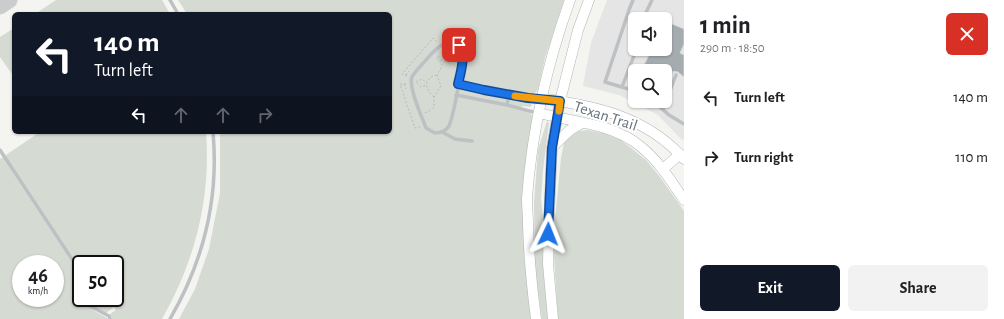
<!DOCTYPE html>
<meta charset="utf-8">
<style>
body{margin:0;font-family:"Alegreya Sans",sans-serif;background:#f2f2f2;color:#202124;height:100vh;display:flex;flex-direction:column;font-size:15px;white-space:nowrap}
*{box-sizing:border-box;margin:0}
p{font-size:13px;color:#757577}
.icon{flex:none;width:22px;height:22px;fill:none;stroke:currentColor;stroke-width:2;stroke-linecap:round;stroke-linejoin:round}
.map{position:relative;flex:1;overflow:hidden}
.side{display:flex;flex-direction:column;background:#fff;width:320px}
.side>*{flex:none}
.banner{position:absolute;left:12px;top:12px;width:380px;height:122px;border-radius:6px;box-shadow:0 1px 3px #0004;background:#111827;color:#fff;overflow:hidden}
.buttons{position:absolute;left:628px;top:12px;display:grid;gap:8px}
.buttons a{display:grid;place-items:center;width:44px;height:44px;border-radius:6px;background:#fff;box-shadow:0 1px 3px #0004;font-size:20px}
.speed{position:absolute;left:12px;top:255px;display:flex;gap:8px;font-size:20px;font-weight:700;text-align:center}
.speed>*{display:grid;place-content:center;width:52px;height:52px;border-radius:50%;background:#fff;box-shadow:0 1px 3px #0004;line-height:1}
.speed small{font-size:10px;font-weight:400}
.speed .limit{border:2px solid #111;border-radius:6px;background:#fff;color:#111}
.pin{position:absolute;display:grid;place-items:center;width:34px;height:34px;color:#fff;margin:-17px;border-radius:8px;box-shadow:0 2px 6px #0006}
.me{position:absolute;width:44px;margin:-22px;rotate:2deg;stroke-linejoin:round;filter:drop-shadow(0 0 3px #0008)}
.turn{display:flex;align-items:center;gap:14px;height:84px;padding:0 16px;font-size:18px}
.turn .icon{width:52px;height:52px;stroke-width:2.5}
.turn b{display:block;font-size:28px;line-height:34px}
.lanes{display:flex;align-items:center;height:38px;padding:0 16px;background:#0003;justify-content:center;gap:20px;direction:ltr}
.lanes .off{opacity:.35}
.round{display:grid;place-items:center;flex:none;width:42px;height:42px;border-radius:6px;background:#f2f2f2}
.overview{display:flex;align-items:center;justify-content:space-between;height:68px;padding:0 16px}
h1{font-size:24px;font-weight:700;line-height:30px}
.action{display:flex;gap:8px;margin-top:auto;padding:8px 16px}
.action a{flex:1;height:46px;border-radius:6px;background:#111827;color:#fff;font-size:16px;font-weight:700;line-height:46px;text-align:center}
.action a+a{background:#f2f2f2;color:#202124}
ul{padding:0;list-style:none}
li{display:flex;align-items:center;gap:12px;height:60px;padding:0 16px}
li div{flex:1}
li b{display:block;font-size:15px}
li em{font-style:normal}
main{display:flex;flex:1;min-height:0}
.map>svg:first-child{display:block}
</style>
<main>
<div class="map">
<svg width="684" height="319" viewBox="0 0 684 319">
<rect width="100%" height="100%" fill="#f4f4f1"/>
<!-- built -->
<path fill="#e4e5e4" fill-rule="evenodd" d="M 607,0 L 684,0 L 684,139 L 682,140 L 658,115 L 619,95 L 583,86 L 591,43 ZM 635,19 L 665,19 L 665,49 L 635,49 ZM 635,71 L 665,71 L 665,101 L 635,101 Z"/>
<!-- green -->
<path fill="#d5dad2" fill-rule="evenodd" d="M 56,0 L 162,0 L 170,14 L 35,14 Z
M 178,0 L 564,0 L 545,58 L 538,89 C 535,95 530,95 524,96 L 523,100 L 528,101 L 532,105 L 530,107 L 522,106 L 521,110 L 530,113 L 534,117 L 524,195 L 524,255 L 531,319 L 179,319 L 195,289 L 209,249 L 220,193 L 220,132 L 390,132 L 390,14 L 187,14 Z
M 14,28 L 14,77 L 0,57 L 0,37 Z
M 547,121 L 549,123 L 543,170 L 541,199 L 543,219 L 549,319 L 542,319 L 535,272 L 534,203 L 538,150 Z
M 587,130 L 603,133 L 621,140 L 646,160 L 660,177 L 684,211 L 684,319 L 558,319 L 553,240 L 561,158 L 564,143 L 567,138 L 580,131 Z
M 40,132 L 206,132 C 211,199 195,261 162,319 L 112,319 L 110,314 L 116,310 L 114,307 L 106,313 L 91,305 L 89,298 L 115,298 L 115,264 L 81,264 L 81,270 L 3,158 L 81,276 L 81,298 L 86,298 C 88,311 99,312 108,319 L 0,319 L 0,159 ZM 21,264 L 55,264 L 55,298 L 21,298 Z"/>
<g fill="none" stroke-linecap="round" stroke-linejoin="round">
<!-- taxiway -->
<path stroke="#cacccd" stroke-width="17" d="M 0,6 L 9,0"/>
</g>
<!-- building -->
<path fill="#a5acb0" stroke="#d5d5d3" d="M 665,21 L 684,29 L 684,44 L 680,53 L 684,55 L 684,77 L 678,72 L 673,71 L 665,88 L 665,71 L 641,71 L 649,55 L 637,49 L 665,49 Z
M 450,48 L 454,53 L 453,58 L 448,59 L 444,55 L 446,50 Z"/>
<g fill="none" stroke-linecap="round" stroke-linejoin="round">
<!-- secondary casing -->
<g stroke="#b0b5b8" stroke-width="11">
<path id="secondary" d="M 540,98 C 595,106 646,116 684,159
M 539,113 C 572,122 612,123 640,146 C 659,161 671,181 684,200
M 552,147 L 570,130 L 582,123
M 663,169 L 680,154
M 536,319 C 532,288 529,257 528,225 C 528,216 527,207 527,198 C 532,130 547,64 570,0
M 553,319 L 548,264 L 549,218 L 552,147 L 560,101 L 578,30 L 589,0"/>
</g>
<!-- path -->
<path stroke="#b7babc" stroke-width="1" stroke-dasharray="2 2" stroke-linecap="butt" d="M 438,56 L 443,61 L 449,63 L 457,59
M 406,75 L 409,71
M 407,76 L 402,74 L 433,38 L 437,42
M 416,82 L 422,79 L 426,82
M 417,83 L 421,87 L 426,85
M 404,84 L 406,89
M 406,84 L 400,84 L 415,128 L 420,127
M 434,97 L 430,93 L 426,85 C 427,80 432,75 437,75
M 425,113 C 436,108 434,108 434,97 L 441,86 L 437,75 C 443,66 444,63 435,56"/>
<!-- service -->
<path stroke="#bdc1c4" stroke-width="3.5" d="M 170,0 L 178,14
M 633,0 L 629,10 L 605,82 L 635,91
M 643,19 L 652,0
M 632,39 L 635,34
M 447,42 C 453,41 459,43 462,50 C 465,58 453,117 449,126 C 446,131 441,133 435,133 L 426,128 C 422,117 408,87 412,77 C 415,71 421,66 426,60 C 432,53 438,46 447,42 Z
M 459,84 C 485,91 513,98 540,98
M 622,87 L 635,53
M 456,95 L 507,105 L 537,113
M 653,101 L 669,115 L 684,124
M 507,105 L 509,94
M 663,109 L 676,75
M 442,132 L 455,139 L 472,141
M 0,150 L 81,273
M 87,298 L 90,306 L 109,316 L 110,319
M 170,319 C 203,262 219,198 213,132"/>
<!-- secondary -->
<use href="#secondary" stroke="#fff" stroke-width="10"/>
</g>
<g fill="none" stroke-linecap="round" stroke-linejoin="round">
<!-- route casing -->
<g stroke="#114b97" stroke-width="10">
<path id="route" d="M 459,45 C 466,56 461,71 458,84 L 484,90 L 528,98 L 560,101 L 552,148 L 548,234"/>
</g>
<!-- route -->
<use href="#route" stroke="#1a73e8" stroke-width="7"/>
<!-- slow -->
<path stroke="#f59e0b" stroke-width="7" d="M 515,96 L 560,101 L 559,111"/>
</g>
<g text-anchor="middle" stroke-width="4" stroke-linejoin="round" paint-order="stroke">
<!-- street labels -->
<g font-size="16" fill="#66747e" stroke="#fff">
<text transform="translate(606 115) rotate(18)" y="6">Texan Trail</text>
</g>
</g>
</svg>
<div class="buttons">
<a><svg class="icon" aria-label="sound" viewBox="0 0 24 24"><path d="M4 9h4l5-4v14l-5-4H4zM17 9q2 3 0 6"/></svg></a>
<a><svg class="icon" aria-label="search" viewBox="0 0 24 24"><circle cx="10" cy="10" r="6"/><path d="M15 15l6 6"/></svg></a>
</div>
<div class="speed"><div>46<small>km/h</small></div><div class="limit">50</div></div>
<div class="pin" style="left:459px;top:45px;background:#d93025"><svg class="icon" aria-label="arrive" viewBox="0 0 24 24"><path d="M6 21V4h12l-3 4 3 4H6"/></svg></div>
<svg class="me" style="left:548px;top:234px" viewBox="-20 -20 40 40"><path d="M0-17L14 15 0 8-14 15z" fill="#1a73e8" stroke="#fff" stroke-width="4"/></svg>
<div class="banner">
<div class="turn"><svg class="icon" aria-label="left" viewBox="0 0 24 24"><path d="M17 20v-9H6M10 6l-5 5 5 5"/></svg><div><b>140 m</b>Turn left</div></div>
<div class="lanes"><svg class="icon" aria-label="left" viewBox="0 0 24 24"><path d="M17 20v-9H6M10 6l-5 5 5 5"/></svg><svg class="icon off" aria-label="ahead" viewBox="0 0 24 24"><path d="M12 20V5M6 11l6-6 6 6"/></svg><svg class="icon off" aria-label="ahead" viewBox="0 0 24 24"><path d="M12 20V5M6 11l6-6 6 6"/></svg><svg class="icon off" aria-label="right" viewBox="0 0 24 24"><path d="M7 20v-9h11M14 6l5 5-5 5"/></svg></div>
</div>
</div>
<section class="side">
<div class="overview"><div><h1>1 min</h1><p>290 m · 18:50</p></div><a class="round" style="background:#d93025;color:#fff"><svg class="icon" aria-label="close" viewBox="0 0 24 24"><path d="M6 6l12 12M18 6L6 18"/></svg></a></div>
<ul>
<li><svg class="icon" aria-label="left" viewBox="0 0 24 24"><path d="M17 20v-9H6M10 6l-5 5 5 5"/></svg><div><b>Turn left</b></div><em>140 m</em></li>
<li><svg class="icon" aria-label="right" viewBox="0 0 24 24"><path d="M7 20v-9h11M14 6l5 5-5 5"/></svg><div><b>Turn right</b></div><em>110 m</em></li>
</ul>
<div class="action"><a>Exit</a><a>Share</a></div>
</section>
</main>
